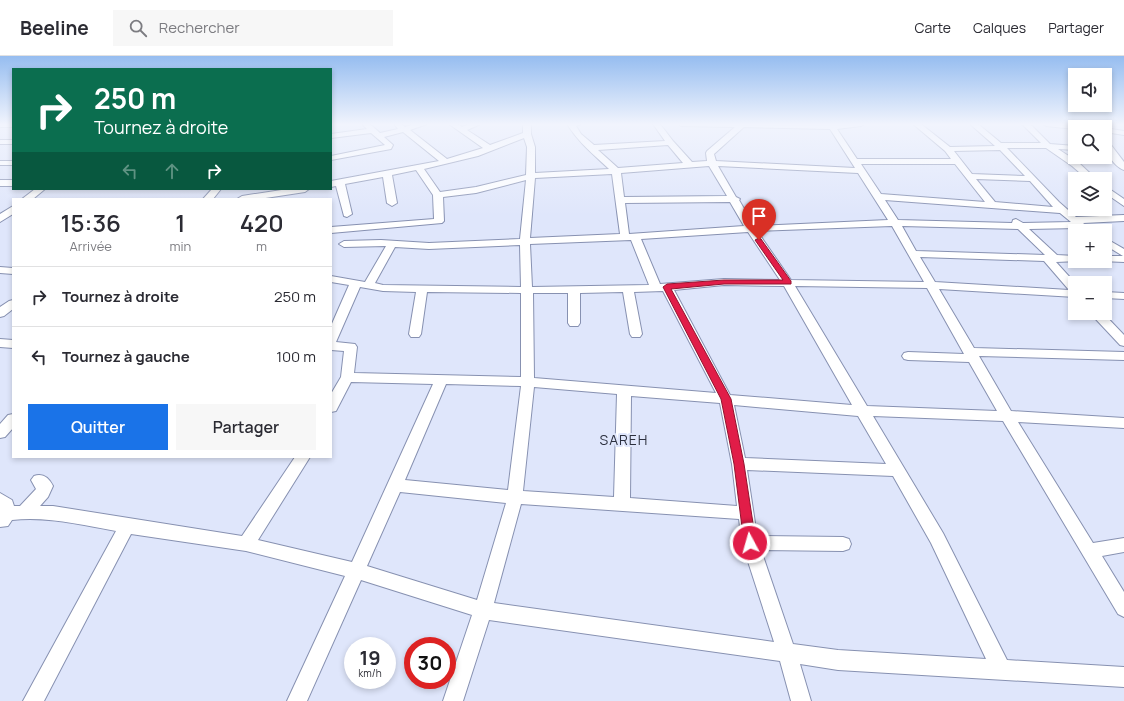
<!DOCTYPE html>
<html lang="fr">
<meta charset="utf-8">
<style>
body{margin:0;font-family:Manrope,sans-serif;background:#f7f7f7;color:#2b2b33;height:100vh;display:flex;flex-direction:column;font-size:15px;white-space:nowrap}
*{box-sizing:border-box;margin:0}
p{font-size:13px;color:#7c7c81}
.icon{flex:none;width:22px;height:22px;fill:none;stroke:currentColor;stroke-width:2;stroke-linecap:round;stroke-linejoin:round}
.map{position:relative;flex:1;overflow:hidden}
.details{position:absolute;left:12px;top:142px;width:320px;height:260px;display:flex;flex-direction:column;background:#fff;border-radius:0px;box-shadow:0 2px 6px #0003}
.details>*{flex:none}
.guide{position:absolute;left:12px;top:12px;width:320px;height:122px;border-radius:0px;box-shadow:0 2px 6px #0003;background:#0b6e4f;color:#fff;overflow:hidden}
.controls{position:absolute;left:1068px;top:12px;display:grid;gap:8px}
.controls a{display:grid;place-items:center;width:44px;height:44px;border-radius:0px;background:#fff;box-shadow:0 2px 6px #0003;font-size:20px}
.speed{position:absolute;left:344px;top:581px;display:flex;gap:8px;font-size:20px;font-weight:700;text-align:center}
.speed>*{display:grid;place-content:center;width:52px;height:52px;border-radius:50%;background:#fff;box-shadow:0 2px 6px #0003;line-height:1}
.speed small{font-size:10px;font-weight:400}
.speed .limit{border:6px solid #d22;background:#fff;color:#111}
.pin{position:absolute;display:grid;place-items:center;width:34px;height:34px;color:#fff;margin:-41px -17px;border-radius:50% 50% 50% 0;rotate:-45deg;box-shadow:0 0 4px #0007}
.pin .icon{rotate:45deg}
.me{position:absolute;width:44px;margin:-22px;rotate:354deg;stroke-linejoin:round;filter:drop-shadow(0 0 3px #0008)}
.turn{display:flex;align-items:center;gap:14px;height:84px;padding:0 16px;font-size:18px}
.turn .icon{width:52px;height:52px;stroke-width:2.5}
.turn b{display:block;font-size:28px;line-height:34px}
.lanes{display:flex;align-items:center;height:38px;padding:0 16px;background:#0003;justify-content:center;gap:20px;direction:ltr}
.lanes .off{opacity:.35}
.eta{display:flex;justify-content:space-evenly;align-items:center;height:68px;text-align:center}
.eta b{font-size:24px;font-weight:600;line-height:28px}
.primary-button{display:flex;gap:8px;margin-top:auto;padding:8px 16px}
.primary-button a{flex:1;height:46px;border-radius:0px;background:#1a73e8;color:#fff;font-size:16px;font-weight:600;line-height:46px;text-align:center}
.primary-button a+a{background:#f7f7f7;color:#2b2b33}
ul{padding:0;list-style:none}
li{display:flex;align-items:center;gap:12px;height:60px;padding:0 16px;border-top:1px solid #e1e1e2}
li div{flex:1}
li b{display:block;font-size:15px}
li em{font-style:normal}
header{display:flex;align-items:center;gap:24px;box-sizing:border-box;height:56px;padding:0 20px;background:#fff;border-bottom:1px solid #e1e1e2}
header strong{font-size:19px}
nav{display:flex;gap:22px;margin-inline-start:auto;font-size:14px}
.search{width:280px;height:36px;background:#f7f7f7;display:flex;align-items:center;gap:10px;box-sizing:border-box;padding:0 14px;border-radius:0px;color:#7c7c81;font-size:15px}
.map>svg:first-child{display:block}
</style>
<header>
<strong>Beeline</strong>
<div class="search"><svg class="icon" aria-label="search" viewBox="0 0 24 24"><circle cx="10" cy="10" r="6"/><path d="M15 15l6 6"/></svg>Rechercher</div>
<nav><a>Carte</a><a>Calques</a><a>Partager</a></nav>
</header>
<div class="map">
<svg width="1124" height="645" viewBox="0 0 1124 645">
<rect width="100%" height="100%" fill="#dfe6fb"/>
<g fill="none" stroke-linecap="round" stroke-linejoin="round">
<!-- minor casing -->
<g stroke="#8791b1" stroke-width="2">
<path id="minor" d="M 0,68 L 13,68 L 13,71 L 0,71 Z
M 362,68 L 370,68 L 380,77 L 398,73 L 394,68 L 402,68 L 405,71 L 414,68 L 427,68 L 410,74 L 447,103 L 483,92 L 449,68 L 458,68 L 462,71 L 469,68 L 481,68 L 467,74 L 490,89 L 523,77 L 523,68 L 531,68 L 531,78 L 535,91 L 535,117 L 609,113 C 593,98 579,87 567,68 L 581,68 L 576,70 L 581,78 L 594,89 L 665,85 L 653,68 L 660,68 L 673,85 L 692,106 L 707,105 L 706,97 L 707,95 L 735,71 L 681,70 L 678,68 L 864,68 L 861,70 L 837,73 L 857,103 L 951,103 L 945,95 L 913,68 L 921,68 L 950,91 L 995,90 L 970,68 L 978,68 L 1001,87 L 1041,87 L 1022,68 L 1030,68 L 1050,88 L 1075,90 L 1075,94 L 1058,93 L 1078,106 L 1096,123 L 1087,123 L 1072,110 L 1046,92 L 1007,92 L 1059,146 L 1076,161 L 1124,159 L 1124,165 L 1083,167 L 1094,175 L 1083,175 L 1078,172 L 1029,173 L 1057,199 L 1075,200 L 1075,205 L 1079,205 L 1056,206 L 1075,227 L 1075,241 L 939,233 L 974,292 L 1124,296 L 1124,304 L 979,300 L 1011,355 L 1124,362 L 1124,372 L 1018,366 L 1093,487 L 1124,482 L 1124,496 L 1102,500 L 1124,536 L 1124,561 L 1118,558 L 1003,365 L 873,360 L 943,477 L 1007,604 L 1124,611 L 1124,631 L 838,614 L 800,608 L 811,645 L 791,645 L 780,605 L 489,564 L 463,645 L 443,645 L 472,559 L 361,524 L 307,645 L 287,645 L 345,520 L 246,495 L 131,478 L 44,645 L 23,645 L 116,475 C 82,469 47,460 12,464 L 8,470 L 0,471 L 0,437 L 12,444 L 14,450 L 20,450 L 36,433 L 31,424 L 34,420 C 43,417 49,422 53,430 L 48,441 L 40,450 L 53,450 L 242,480 L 295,401 L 310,401 L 258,484 L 352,506 L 433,328 L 351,326 L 336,355 L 331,356 L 331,338 L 341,321 L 344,295 L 331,294 L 331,270 L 349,229 L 331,226 L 331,220 L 365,226 L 386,190 L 344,191 L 339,188 L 344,185 L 381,184 L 429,187 L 520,183 L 526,124 L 476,137 L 443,141 L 444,165 L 442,167 L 331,177 L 331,171 L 434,163 L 433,139 L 416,114 L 392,119 L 397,147 L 392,150 L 387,147 L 383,121 L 345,128 L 352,158 L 347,161 L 344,160 L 336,130 L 331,131 L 331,125 L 439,105 L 403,76 L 384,81 L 393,89 L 391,93 L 331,104 L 331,100 L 385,89 L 371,77 L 331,82 L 331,78 L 367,73 ZM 744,71 L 830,73 L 855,112 L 716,105 L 714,98 ZM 524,82 L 527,91 L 526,119 L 476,131 L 440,136 L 424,113 L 478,100 ZM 668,89 L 683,107 L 618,112 L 598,94 ZM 1000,94 L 1025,120 L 972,118 L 954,95 ZM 861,108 L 955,108 L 985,146 L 881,138 ZM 709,110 L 727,140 L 624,141 L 621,117 ZM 718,110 L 858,117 L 888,164 L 754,170 L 739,144 L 740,143 L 736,141 ZM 612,118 L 620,178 L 530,182 L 535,122 ZM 976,123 L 1030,125 L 1053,151 L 995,146 ZM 885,144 L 1060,157 L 1071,166 L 1023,167 L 1016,163 L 1013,164 L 1012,167 L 898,164 ZM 730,146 L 744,170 L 629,178 L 625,147 ZM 892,170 L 924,226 L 791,224 L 757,175 ZM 902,170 L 1018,173 L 1045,199 L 916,195 ZM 748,176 L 780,224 L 724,223 L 660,228 L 641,183 ZM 631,184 L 649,229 L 532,231 L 530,188 ZM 520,189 L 521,231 L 383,229 L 375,227 L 395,191 L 429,193 ZM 920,201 L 1044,205 L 1069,234 L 935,226 ZM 724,229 L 784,230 L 852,349 L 730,339 L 674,234 ZM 795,230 L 927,232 L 964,298 L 908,296 L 904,297 L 902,300 L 904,303 L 908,304 L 969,306 L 997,355 L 867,350 ZM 360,231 L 383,235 L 416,236 L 409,278 L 411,281 L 419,281 L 421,278 L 427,236 L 521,237 L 521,321 L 354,317 L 357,291 L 355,288 L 336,286 ZM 663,235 L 716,337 L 534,322 L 533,237 L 568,237 L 568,267 L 570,270 L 578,270 L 580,267 L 580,237 L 623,236 L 630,278 L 632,281 L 640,281 L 642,278 L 634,236 ZM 446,328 L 521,330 L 508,434 L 405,424 ZM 534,331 L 617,338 L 614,441 L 523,435 ZM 631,340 L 720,347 L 732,408 L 737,450 L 630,442 ZM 734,349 L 858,360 L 886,408 L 745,402 ZM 747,414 L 893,420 L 931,487 L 986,603 L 838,594 L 793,588 L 761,494 L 843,495 L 849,493 L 851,488 L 849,483 L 843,481 L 757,480 ZM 400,436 L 506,447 L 477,544 L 367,510 ZM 521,448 L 739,463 L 742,487 L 774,586 L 494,547 Z
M 1043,68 L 1071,68 L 1079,71 L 1075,71 L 1075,73 L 1046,70 Z
M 1105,72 L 1124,75 L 1124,79 L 1105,76 Z
M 0,84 L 13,84 L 13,88 L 0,88 Z
M 1105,85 L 1108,85 L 1124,106 L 1124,114 C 1113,110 1105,95 1105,85 Z
M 0,105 L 13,105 L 13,109 L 0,109 Z
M 0,124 L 13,124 L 13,130 L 0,130 Z
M 1105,130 L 1124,143 L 1124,150 L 1105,137 Z
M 35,133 L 45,133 L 33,143 L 22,143 Z
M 212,133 L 221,133 L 213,143 L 203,143 Z
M 288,133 L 309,133 L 305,136 L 259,143 L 237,143 L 242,140 Z
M 13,150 L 13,158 L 0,166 L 0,158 Z
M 1105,182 L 1124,193 L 1124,206 L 1101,205 L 1105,205 L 1105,200 L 1123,200 L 1105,189 Z
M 0,211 L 13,212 L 13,218 L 0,217 Z
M 1105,236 L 1124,237 L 1124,243 L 1105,242 Z
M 13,244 L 13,253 L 4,260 L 0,261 L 0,251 L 9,245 Z
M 1090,257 L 1103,257 L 1124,279 L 1124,290 L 1120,289 Z
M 0,283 L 13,284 L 13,292 L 0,291 Z
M 13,358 L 13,372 L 5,381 L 0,382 L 0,368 L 8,359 Z"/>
</g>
<!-- minor -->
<use href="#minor" fill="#fff" fill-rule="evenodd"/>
</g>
<!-- sky -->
<linearGradient id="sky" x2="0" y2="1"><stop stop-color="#96bdf0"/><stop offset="0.43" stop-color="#f1f4fd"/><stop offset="1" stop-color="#f1f4fd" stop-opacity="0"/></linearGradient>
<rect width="1124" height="159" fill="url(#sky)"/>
<!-- route -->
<path fill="#e11d48" stroke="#92132f" d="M 759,182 L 761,183 L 791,225 L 791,228 L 724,228 L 671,233 L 731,343 L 744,408 L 756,487 L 754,491 L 750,492 L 746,491 L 744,487 L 734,408 L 721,343 L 663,231 L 667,228 L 724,224 L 783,224 L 755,184 Z"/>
<g text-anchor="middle" stroke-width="4" stroke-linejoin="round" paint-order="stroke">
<!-- quarter labels -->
<g font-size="14" letter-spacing="1" fill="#2d313f" stroke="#dfe6fb">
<text x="624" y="389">SAREH</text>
</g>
</g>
</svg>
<div class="controls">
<a><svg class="icon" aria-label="sound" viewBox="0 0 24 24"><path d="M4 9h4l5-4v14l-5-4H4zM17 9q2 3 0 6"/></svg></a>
<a><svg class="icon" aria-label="search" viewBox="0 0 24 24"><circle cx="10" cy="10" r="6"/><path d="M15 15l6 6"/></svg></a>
<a><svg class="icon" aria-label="layers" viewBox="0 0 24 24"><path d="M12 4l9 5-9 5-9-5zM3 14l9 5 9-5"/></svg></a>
<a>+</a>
<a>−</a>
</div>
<div class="speed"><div>19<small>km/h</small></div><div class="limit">30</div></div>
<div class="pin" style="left:759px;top:184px;background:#d93025"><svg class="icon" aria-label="arrive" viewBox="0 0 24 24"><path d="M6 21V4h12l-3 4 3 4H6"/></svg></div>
<svg class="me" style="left:750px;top:487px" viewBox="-20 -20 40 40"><circle r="17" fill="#e11d48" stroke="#fff" stroke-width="3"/><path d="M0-11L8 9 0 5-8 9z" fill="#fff"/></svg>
<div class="guide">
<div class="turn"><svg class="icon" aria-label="right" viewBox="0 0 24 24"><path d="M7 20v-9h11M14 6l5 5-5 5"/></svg><div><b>250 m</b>Tournez à droite</div></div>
<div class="lanes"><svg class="icon off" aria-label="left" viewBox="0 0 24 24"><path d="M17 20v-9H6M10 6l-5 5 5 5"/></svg><svg class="icon off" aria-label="ahead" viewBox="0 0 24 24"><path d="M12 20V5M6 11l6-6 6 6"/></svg><svg class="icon" aria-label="right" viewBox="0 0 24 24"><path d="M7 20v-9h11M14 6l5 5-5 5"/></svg></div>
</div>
<section class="details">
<div class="eta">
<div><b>15:36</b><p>Arrivée</p></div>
<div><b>1</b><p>min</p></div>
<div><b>420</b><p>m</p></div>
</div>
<ul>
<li><svg class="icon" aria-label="right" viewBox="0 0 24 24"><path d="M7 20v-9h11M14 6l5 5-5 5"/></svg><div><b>Tournez à droite</b></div><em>250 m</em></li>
<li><svg class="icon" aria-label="left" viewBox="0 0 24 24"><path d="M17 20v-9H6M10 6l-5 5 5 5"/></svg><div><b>Tournez à gauche</b></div><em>100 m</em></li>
</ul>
<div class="primary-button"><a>Quitter</a><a>Partager</a></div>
</section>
</div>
